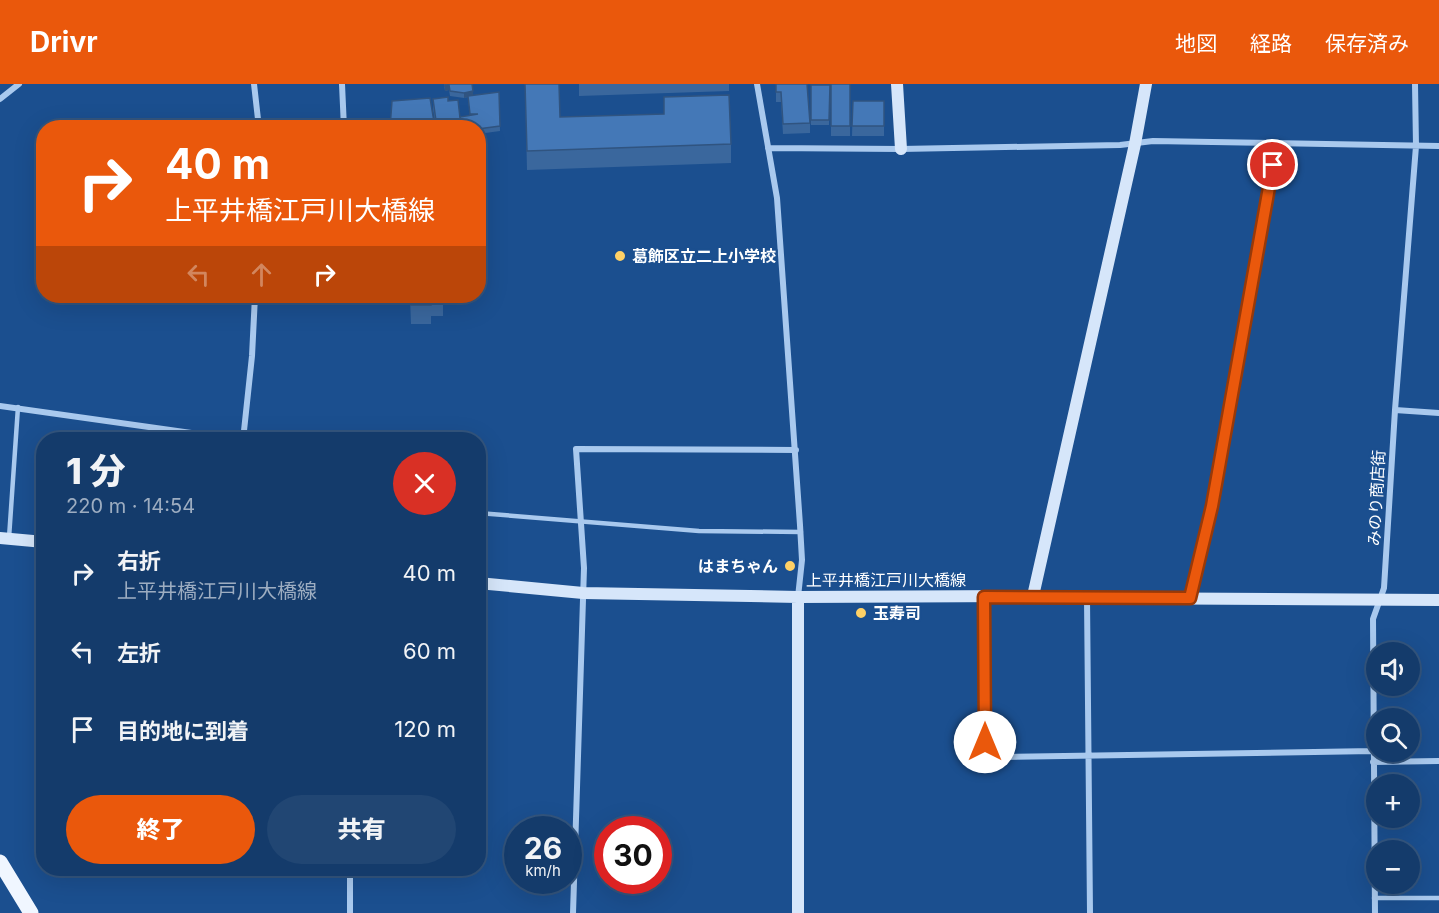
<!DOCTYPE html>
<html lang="ja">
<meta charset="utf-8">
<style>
body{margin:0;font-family:Inter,"Noto Sans JP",sans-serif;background:#214673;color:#f1f3f6;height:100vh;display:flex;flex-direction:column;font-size:22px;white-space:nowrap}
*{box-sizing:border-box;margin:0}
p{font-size:20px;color:#9dadc1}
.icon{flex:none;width:33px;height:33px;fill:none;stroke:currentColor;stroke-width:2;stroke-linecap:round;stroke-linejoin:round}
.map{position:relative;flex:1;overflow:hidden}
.drawer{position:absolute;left:36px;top:348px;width:450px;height:444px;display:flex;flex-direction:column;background:#143b6b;border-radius:24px;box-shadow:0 6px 24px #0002,0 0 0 2px #33557e}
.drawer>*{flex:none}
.banner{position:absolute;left:36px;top:36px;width:450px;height:183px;border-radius:24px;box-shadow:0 6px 24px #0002,0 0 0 2px #33557e;background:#ea580c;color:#fff;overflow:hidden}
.tools{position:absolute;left:1366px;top:558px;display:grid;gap:12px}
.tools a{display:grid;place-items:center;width:54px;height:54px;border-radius:50%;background:#143b6b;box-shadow:0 6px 24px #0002,0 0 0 2px #33557e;font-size:30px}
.speed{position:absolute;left:504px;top:732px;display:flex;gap:12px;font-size:30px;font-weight:700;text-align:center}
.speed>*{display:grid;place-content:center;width:78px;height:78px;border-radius:50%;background:#143b6b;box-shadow:0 6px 24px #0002,0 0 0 2px #33557e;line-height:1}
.speed small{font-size:15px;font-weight:400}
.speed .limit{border:9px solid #d22;background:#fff;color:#111}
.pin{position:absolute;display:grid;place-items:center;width:51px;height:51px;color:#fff;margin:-26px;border:3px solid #fff;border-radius:50%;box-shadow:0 2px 6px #0007}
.me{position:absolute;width:66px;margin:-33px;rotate:0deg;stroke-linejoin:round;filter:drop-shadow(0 0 4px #0008)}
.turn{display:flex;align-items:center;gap:21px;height:126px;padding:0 30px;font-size:27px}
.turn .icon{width:78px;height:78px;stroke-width:2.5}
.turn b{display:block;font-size:42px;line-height:51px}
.lanes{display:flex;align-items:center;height:57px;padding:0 30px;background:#0003;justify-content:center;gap:30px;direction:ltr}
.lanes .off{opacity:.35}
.round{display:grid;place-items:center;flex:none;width:63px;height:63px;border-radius:32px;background:#214673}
.summary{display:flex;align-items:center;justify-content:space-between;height:102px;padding:0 30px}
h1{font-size:36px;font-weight:800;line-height:45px}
.cta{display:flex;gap:12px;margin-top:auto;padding:12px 30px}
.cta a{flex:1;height:69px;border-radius:36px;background:#ea580c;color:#fff;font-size:24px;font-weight:800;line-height:69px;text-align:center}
.cta a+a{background:#214673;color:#f1f3f6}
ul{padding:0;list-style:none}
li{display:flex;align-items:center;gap:18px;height:78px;padding:0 30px}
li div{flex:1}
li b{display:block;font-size:22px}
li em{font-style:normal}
header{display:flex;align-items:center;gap:36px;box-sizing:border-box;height:84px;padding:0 30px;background:#ea580c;color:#fff}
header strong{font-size:28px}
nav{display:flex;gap:33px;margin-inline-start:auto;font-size:21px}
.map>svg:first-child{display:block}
</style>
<header>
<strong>Drivr</strong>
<nav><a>地図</a><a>経路</a><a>保存済み</a></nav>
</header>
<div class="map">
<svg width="1439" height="829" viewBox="0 0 1439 829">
<rect width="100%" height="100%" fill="#1b4f8f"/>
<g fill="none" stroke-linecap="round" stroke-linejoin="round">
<!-- lane -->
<path stroke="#a9c9ee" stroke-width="4.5" d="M 478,429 L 699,447 L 801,448
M 9,454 L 18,323
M 1374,814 L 1439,814"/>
<!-- street -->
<path stroke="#a9c9ee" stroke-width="6" d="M 254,0 L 259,44
M 342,0 L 344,44
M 757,0 L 777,114 L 800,441 L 802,476 L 798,513
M 0,15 L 19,0
M 768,64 L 901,65 L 1120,61 L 1153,57 L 1439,62
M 0,322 L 241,356
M 1395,326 L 1439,329
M 243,356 L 252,272 L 255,212
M 984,513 L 985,658 L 1002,673 L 1373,667
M 1087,514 L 1090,829
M 1190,514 L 1212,422 L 1277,59
M 1373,678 L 1439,677
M 350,784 L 350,829
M 573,829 L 584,484 L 576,365 L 796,366
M 1375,829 L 1373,535 L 1384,504 L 1395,326 L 1416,62 L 1415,0"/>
<!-- secondary -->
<path stroke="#d6e6fa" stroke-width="12" d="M 897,0 L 901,65
M 0,454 L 44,458
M 478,499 L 583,509 L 798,513 L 1033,512 L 1087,514 L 1439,516
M 1033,512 L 1135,60 L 1146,0
M 798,829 L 798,513"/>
<!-- primary -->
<path stroke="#f0f6ff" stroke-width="15" d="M 0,778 L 31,829"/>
</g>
<!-- wall -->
<path fill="#3a679d" d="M 444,0 L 472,0 L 473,12 L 499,8 L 500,47 L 478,50 L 478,44 L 436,44 L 433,25 L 433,15 L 448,17 L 460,34 L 470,31 L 468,13 L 464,14 L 450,12 L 449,6 L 445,7 Z
M 525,0 L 559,0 L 560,33 L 731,60 L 731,79 L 527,86 Z
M 579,0 L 729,0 L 729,7 L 579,12 Z
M 776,0 L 810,39 L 810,49 L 783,50 L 781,18 L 776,18 Z
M 831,0 L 850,0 L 850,52 L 831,52 Z
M 811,1 L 830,1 L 829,41 L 811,41 Z
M 853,17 L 884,17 L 884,52 L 852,52 Z
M 410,212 L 443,212 L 443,232 L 431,232 L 431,240 L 411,240 Z"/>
<!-- shaded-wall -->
<path fill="#305480" d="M 449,1 L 449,6 L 445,7 L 445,2 Z
M 473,7 L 473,12 L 464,14 L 464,9 Z"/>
<!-- building -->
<path fill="#4478b7" stroke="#305480" stroke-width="1.5" d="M 445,0 L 472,0 L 473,7 L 464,9 L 450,7 L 449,1 L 445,2 Z
M 525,0 L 559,0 L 560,33 L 664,30 L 664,13 L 729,11 L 731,60 L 527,67 Z
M 776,0 L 807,0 L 810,39 L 783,40 L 781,8 L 776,8 Z
M 831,0 L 850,0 L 850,42 L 831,42 Z
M 811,1 L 830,1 L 829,36 L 811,36 Z
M 499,8 L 500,42 L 478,45 L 478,44 L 462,44 L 460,33 L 478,30 L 470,30 L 468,12 Z
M 448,13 L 448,17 L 458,16 L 461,43 L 437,44 L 433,15 Z
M 430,14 L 435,44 L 390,44 L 392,17 Z
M 853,17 L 884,17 L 884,42 L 852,42 Z
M 387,37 L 388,44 L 353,44 L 353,38 Z
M 411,212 L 443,212 L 443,213 L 431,213 L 431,221 L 411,221 Z"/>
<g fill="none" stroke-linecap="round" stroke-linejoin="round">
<!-- route casing -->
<g stroke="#983908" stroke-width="15">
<path id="route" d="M 985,658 L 984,513 L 1190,514 L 1212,422 L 1273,81"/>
</g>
<!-- route -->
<use href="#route" stroke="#ea580c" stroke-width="10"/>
</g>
<!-- markers -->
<g fill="#ffd166" stroke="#1b4f8f" stroke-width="2">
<circle cx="620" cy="172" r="6"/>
<circle cx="790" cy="482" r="6"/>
<circle cx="861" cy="529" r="6"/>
</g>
<g text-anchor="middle" stroke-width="4.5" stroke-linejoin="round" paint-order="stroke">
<!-- poi labels -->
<g font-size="16" font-weight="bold" fill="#fff" stroke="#1b4f8f" text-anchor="start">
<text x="632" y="178">葛飾区立二上小学校</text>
<text x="778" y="488" text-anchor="end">はまちゃん</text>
<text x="873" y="535">玉寿司</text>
</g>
<!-- street labels -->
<g font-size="16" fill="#fff" stroke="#1b4f8f">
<text transform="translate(1376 414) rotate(-87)" y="6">みのり商店街</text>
<text x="886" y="502">上平井橋江戸川大橋線</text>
</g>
</g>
</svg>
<div class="tools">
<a><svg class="icon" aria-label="sound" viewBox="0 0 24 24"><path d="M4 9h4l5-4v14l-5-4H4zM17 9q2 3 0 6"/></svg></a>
<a><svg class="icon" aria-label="search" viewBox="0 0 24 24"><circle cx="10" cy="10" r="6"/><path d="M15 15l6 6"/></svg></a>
<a>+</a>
<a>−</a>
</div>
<div class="speed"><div>26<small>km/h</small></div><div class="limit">30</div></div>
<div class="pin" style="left:1273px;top:81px;background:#d93025"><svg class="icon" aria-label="arrive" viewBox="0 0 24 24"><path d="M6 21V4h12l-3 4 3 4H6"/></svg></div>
<svg class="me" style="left:985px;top:658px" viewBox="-20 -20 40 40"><circle r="19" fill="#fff"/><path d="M0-13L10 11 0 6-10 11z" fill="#ea580c"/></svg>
<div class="banner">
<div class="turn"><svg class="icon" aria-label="right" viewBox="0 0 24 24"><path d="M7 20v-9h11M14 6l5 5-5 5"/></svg><div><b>40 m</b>上平井橋江戸川大橋線</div></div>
<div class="lanes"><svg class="icon off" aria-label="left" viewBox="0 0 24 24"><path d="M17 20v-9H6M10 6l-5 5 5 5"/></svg><svg class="icon off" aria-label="ahead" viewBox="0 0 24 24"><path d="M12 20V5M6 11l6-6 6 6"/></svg><svg class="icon" aria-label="right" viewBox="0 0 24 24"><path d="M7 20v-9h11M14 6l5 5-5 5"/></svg></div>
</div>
<section class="drawer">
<div class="summary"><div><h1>1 分</h1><p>220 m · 14:54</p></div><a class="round" style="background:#d93025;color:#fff"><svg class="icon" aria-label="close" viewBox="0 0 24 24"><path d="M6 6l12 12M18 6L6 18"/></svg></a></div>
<ul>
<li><svg class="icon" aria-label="right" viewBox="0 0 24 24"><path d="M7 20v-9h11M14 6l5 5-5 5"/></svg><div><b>右折</b><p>上平井橋江戸川大橋線</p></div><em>40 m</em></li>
<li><svg class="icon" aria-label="left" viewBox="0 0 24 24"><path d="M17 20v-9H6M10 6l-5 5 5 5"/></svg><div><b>左折</b></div><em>60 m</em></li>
<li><svg class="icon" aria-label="arrive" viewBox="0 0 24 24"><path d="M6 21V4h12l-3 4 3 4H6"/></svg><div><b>目的地に到着</b></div><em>120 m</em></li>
</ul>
<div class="cta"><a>終了</a><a>共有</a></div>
</section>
</div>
